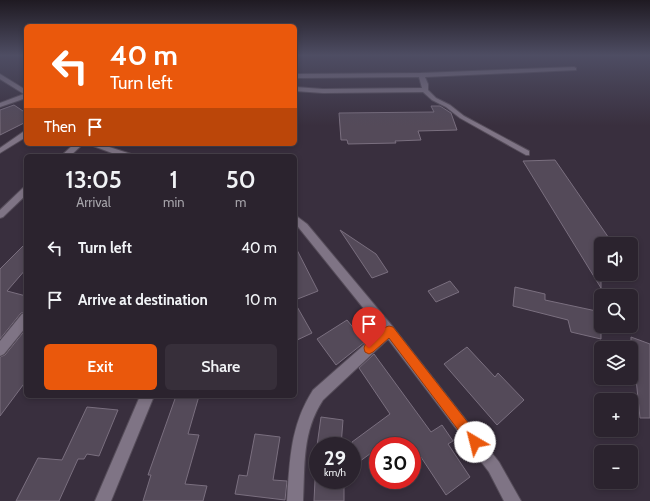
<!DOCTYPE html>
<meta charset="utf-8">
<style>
body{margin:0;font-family:Cabin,sans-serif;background:#372f3a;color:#f1f3f6;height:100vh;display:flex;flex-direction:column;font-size:15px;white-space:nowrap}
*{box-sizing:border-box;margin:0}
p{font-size:13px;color:#a6a4aa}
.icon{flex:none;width:22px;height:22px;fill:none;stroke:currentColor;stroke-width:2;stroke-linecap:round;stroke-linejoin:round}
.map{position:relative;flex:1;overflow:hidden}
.details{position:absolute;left:24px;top:154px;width:273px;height:244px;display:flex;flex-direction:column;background:#2b232e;border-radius:6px;box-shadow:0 2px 6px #0003,0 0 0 1px #47404a}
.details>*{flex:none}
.hud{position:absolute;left:24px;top:24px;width:273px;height:122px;border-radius:6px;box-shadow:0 2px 6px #0003,0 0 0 1px #47404a;background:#ea580c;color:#fff;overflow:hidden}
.tools{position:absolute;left:594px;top:237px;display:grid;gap:8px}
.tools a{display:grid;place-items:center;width:44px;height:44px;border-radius:6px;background:#2b232e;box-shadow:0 2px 6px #0003,0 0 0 1px #47404a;font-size:20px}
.speed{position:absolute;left:309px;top:437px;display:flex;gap:8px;font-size:20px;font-weight:700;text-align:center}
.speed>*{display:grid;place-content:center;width:52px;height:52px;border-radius:50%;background:#2b232e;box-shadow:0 2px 6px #0003,0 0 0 1px #47404a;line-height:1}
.speed small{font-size:10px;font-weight:400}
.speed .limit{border:6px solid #d22;background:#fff;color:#111}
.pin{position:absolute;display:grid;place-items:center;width:34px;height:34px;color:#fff;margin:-41px -17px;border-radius:50% 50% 50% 0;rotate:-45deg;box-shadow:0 0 4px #0007}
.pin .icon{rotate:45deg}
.me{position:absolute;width:44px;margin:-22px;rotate:323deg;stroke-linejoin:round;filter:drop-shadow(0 0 3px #0008)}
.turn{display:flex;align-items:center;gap:14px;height:84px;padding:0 20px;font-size:18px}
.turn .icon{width:52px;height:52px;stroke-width:2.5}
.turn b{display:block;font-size:28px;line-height:34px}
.then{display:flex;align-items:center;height:38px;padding:0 20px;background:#0003;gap:8px;font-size:15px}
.eta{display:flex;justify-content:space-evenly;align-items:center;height:68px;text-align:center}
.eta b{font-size:24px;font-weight:600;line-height:28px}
.action{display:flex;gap:8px;margin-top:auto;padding:8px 20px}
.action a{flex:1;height:46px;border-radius:6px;background:#ea580c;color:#fff;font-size:16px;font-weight:600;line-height:46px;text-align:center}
.action a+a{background:#372f3a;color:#f1f3f6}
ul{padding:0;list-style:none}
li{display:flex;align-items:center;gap:12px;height:52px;padding:0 20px}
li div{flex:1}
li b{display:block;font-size:15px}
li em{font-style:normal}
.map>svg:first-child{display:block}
</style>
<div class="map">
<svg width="650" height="501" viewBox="0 0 650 501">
<rect width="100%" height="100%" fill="#392f3e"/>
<!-- building -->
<path fill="#544a59" stroke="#7a6f7f" d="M 14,105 L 26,113 L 26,122 L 0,135 L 0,110 Z
M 431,106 L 440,106 L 451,113 L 457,130 L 418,131 L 421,140 L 395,141 L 396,143 L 348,144 L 347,140 L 341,140 L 339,113 L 434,112 Z
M 555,160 L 613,244 L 601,244 L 601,288 L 523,161 Z
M 340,230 L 376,254 L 388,272 L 372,278 Z
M 26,243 L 26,269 L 7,291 L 26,296 L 26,312 L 21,313 L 0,339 L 0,269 Z
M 295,246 L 318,291 L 295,300 Z
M 450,281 L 459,292 L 436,302 L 428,291 Z
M 515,287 L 545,294 L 545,300 L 601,312 L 601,339 L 571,332 L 568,320 L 513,306 Z
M 295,303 L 312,333 L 295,341 Z
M 347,320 L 365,342 L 336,365 L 317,339 Z
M 26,329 L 26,381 L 0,416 L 0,357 L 5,355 Z
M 631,337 L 650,344 L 650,418 L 640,418 L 634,359 L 631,358 Z
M 467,347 L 495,377 L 498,373 L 524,400 L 497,425 L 444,364 Z
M 374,354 L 431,432 L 442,425 L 453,441 L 448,444 L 470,477 L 446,495 L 411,442 L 406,446 L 394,446 L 390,440 L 381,446 L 378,446 L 378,448 L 352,467 L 352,442 L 390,414 L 359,368 Z
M 176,396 L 199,396 L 188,434 L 199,435 L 185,484 L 207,486 L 203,501 L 143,501 L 151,475 L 148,475 Z
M 87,407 L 118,410 L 99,456 L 87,454 L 84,459 L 78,459 L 59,501 L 16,501 L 38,458 L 62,460 Z
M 321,417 L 343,420 L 341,446 L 317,446 Z
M 255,434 L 280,437 L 273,480 L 287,481 L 285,500 L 235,494 L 239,475 L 247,476 Z
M 315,480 L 344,480 L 344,501 L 314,501 Z"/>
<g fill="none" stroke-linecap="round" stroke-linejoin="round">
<!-- minor casing -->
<g stroke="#554c59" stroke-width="2">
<path id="minor" d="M 574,67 L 576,68 L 576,70 L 425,77 L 428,84 L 428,90 L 436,98 L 450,105 L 464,116 L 529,151 L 529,155 L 526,155 L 460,118 L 446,107 L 432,100 L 423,92 L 323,93 L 295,91 L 295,87 L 323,89 L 422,88 L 419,77 L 295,78 L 295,74 L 421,73 Z
M 0,74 L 26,90 L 26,98 L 0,107 L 0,103 L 24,94 L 0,79 Z
M 23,132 L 26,132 L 26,137 L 0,153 L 0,148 Z
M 74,144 L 83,144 L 70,156 L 61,156 Z
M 88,144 L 100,144 L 131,154 L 132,156 L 120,156 Z
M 26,187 L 26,195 L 3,217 L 0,218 L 0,210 L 23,188 Z
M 295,215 L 307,224 L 393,327 L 499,462 L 521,501 L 504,501 L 489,472 L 388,339 L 323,400 C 302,432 305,464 303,501 L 287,501 C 290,460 290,426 313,390 L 381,330 L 295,223 Z
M 26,313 L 26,327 L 4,354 L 0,356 L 0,341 L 22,314 Z
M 140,396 L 154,396 L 111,501 L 95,501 Z"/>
</g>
<!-- minor -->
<use href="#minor" fill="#7f7485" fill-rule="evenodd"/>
</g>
<!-- sky -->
<linearGradient id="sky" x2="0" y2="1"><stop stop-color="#1f1a22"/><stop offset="0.44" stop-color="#4e4d63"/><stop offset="1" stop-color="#4e4d63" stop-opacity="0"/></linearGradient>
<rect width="650" height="126" fill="url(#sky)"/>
<!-- route -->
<path fill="#ea580c" stroke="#983908" d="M 389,326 L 393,327 L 480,438 L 482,442 L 480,447 L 475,449 L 471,447 L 389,338 L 373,352 L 369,354 L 365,352 L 364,348 L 365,345 L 386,327 Z"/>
</svg>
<div class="tools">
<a><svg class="icon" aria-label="sound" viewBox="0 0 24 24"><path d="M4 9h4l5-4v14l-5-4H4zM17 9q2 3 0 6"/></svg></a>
<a><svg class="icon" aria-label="search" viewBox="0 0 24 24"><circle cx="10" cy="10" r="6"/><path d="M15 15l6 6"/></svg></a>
<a><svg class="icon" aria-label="layers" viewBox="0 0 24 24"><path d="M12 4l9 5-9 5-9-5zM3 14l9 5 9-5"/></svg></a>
<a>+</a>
<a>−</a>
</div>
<div class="speed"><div>29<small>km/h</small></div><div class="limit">30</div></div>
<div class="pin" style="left:369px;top:348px;background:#d93025"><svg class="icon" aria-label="arrive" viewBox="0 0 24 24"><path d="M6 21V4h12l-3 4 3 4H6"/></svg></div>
<svg class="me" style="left:475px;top:442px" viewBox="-20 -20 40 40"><circle r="19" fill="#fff"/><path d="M0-13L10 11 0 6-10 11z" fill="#ea580c"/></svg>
<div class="hud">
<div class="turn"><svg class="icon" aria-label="left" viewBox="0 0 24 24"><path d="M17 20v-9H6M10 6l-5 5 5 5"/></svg><div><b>40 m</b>Turn left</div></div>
<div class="then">Then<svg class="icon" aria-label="arrive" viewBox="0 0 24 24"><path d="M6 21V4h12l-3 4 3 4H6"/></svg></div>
</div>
<section class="details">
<div class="eta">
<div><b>13:05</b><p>Arrival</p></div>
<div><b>1</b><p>min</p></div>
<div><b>50</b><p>m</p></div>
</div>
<ul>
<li><svg class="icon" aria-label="left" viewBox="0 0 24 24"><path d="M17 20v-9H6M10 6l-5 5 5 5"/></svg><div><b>Turn left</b></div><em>40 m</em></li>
<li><svg class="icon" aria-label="arrive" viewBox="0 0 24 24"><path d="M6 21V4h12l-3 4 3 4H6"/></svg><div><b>Arrive at destination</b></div><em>10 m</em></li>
</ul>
<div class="action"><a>Exit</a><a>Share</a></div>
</section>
</div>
